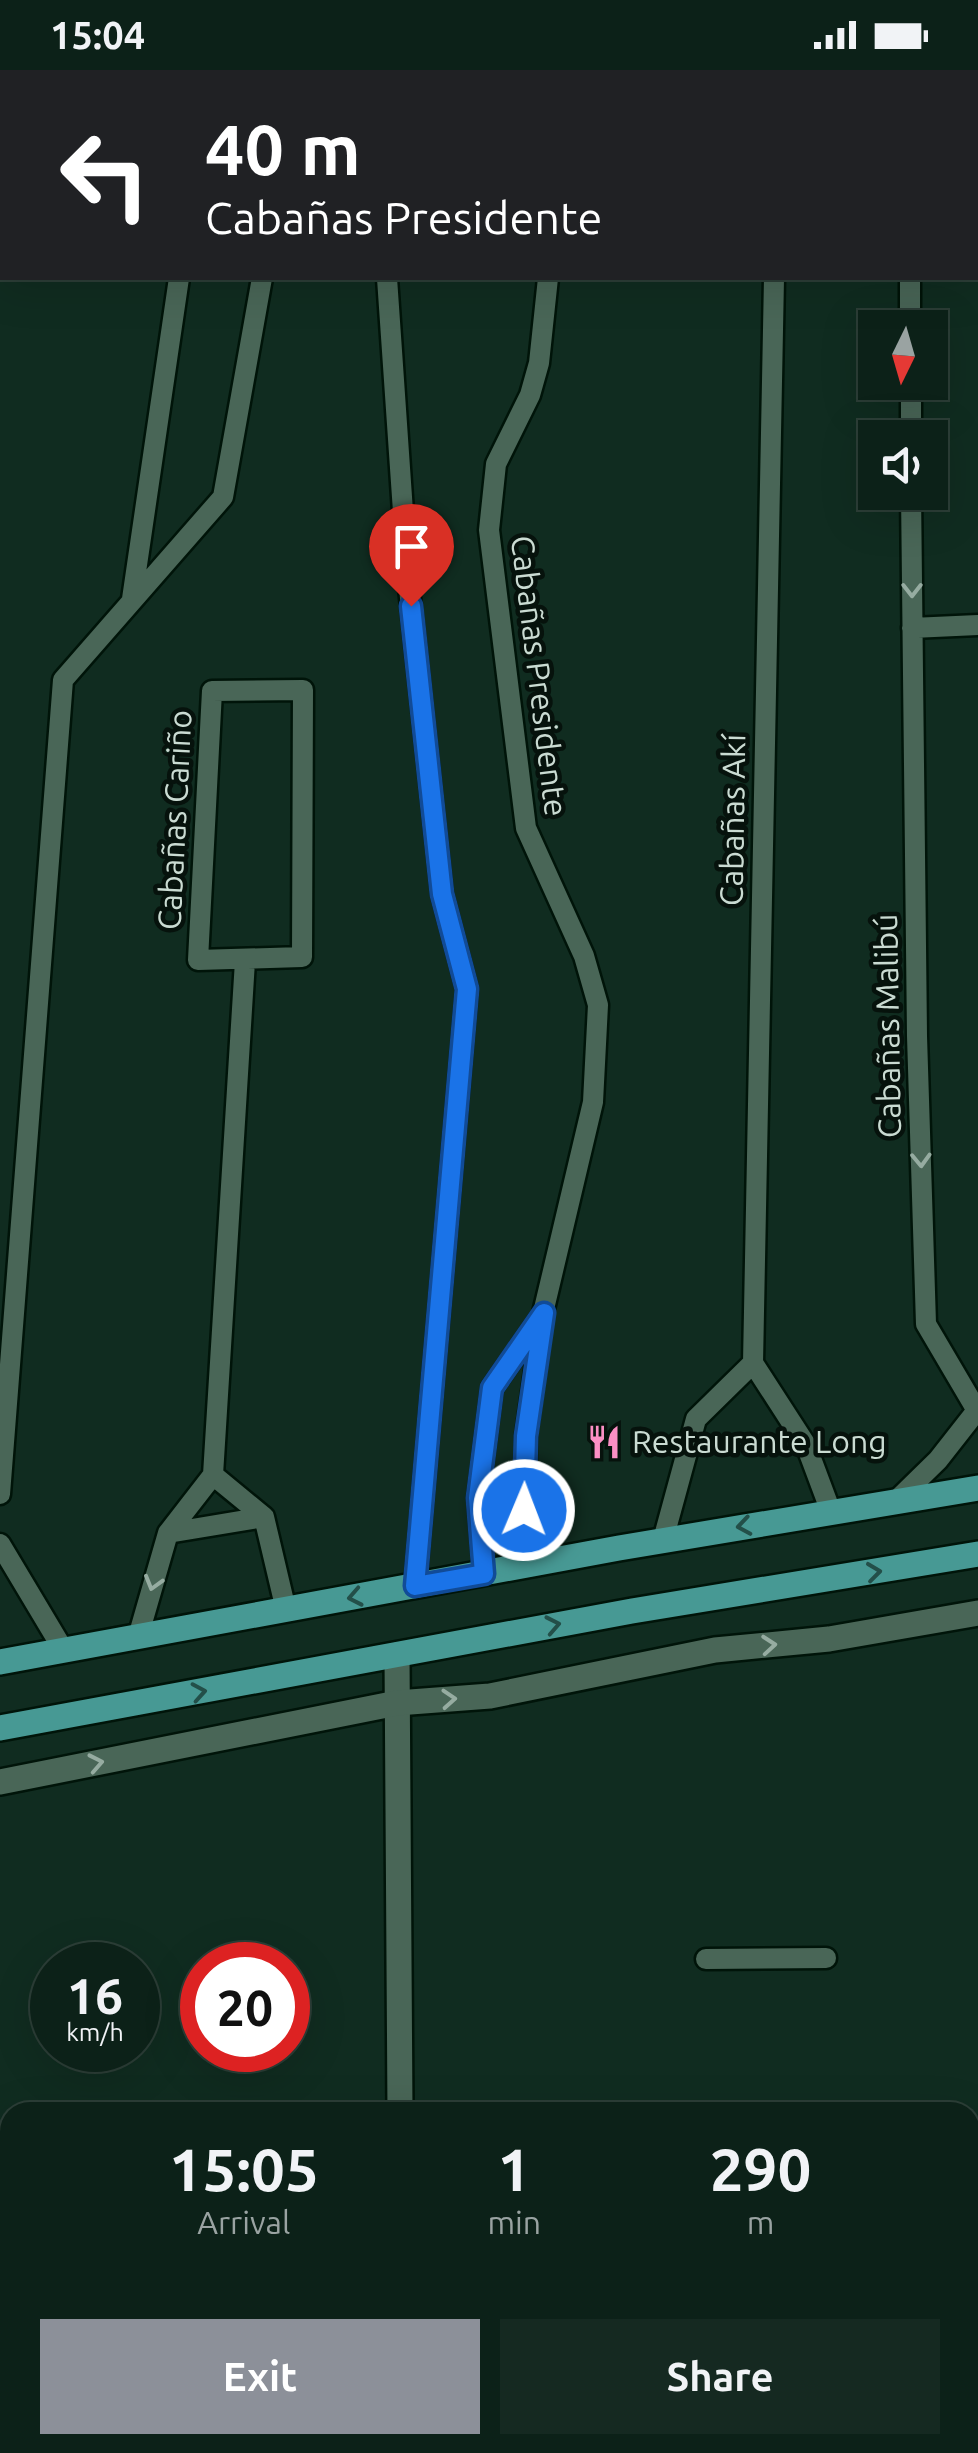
<!DOCTYPE html>
<meta charset="utf-8">
<style>
body{margin:0;font-family:Ubuntu,sans-serif;background:#152921;color:#f1f3f6;height:100vh;display:flex;flex-direction:column;font-size:38px;white-space:nowrap}
*{box-sizing:border-box;margin:0}
p{font-size:32px;color:#9aa3a2}
.icon{flex:none;width:55px;height:55px;fill:none;stroke:currentColor;stroke-width:2;stroke-linecap:round;stroke-linejoin:round}
.map{position:relative;flex:1;overflow:hidden}
.drawer{position:absolute;left:0px;top:2032px;width:980px;height:352px;display:flex;flex-direction:column;background:#0c2118;border-radius:30px 30px 0 0;box-shadow:0 10px 40px #0002,0 0 0 2px #2c3e37}
.drawer>*{flex:none}
.hud{position:absolute;left:0px;top:0px;width:980px;height:210px;box-shadow:0 10px 40px #0002,0 0 0 2px #2c3e37;background:#202124;color:#fff;overflow:hidden}
.needle{width:65px;rotate:185deg}
.buttons{position:absolute;left:858px;top:240px;display:grid;gap:20px}
.buttons a{display:grid;place-items:center;width:90px;height:90px;border-radius:0px;background:#0c2118;box-shadow:0 10px 40px #0002,0 0 0 2px #2c3e37;font-size:50px}
.speed{position:absolute;left:30px;top:1872px;display:flex;gap:20px;font-size:50px;font-weight:700;text-align:center}
.speed>*{display:grid;place-content:center;width:130px;height:130px;border-radius:50%;background:#0c2118;box-shadow:0 10px 40px #0002,0 0 0 2px #2c3e37;line-height:1}
.speed small{font-size:25px;font-weight:400}
.speed .limit{border:15px solid #d22;background:#fff;color:#111}
.pin{position:absolute;display:grid;place-items:center;width:85px;height:85px;color:#fff;margin:-102px -42px;border-radius:50% 50% 50% 0;rotate:-45deg;box-shadow:0 0 10px #0007}
.pin .icon{rotate:45deg}
.me{position:absolute;width:110px;margin:-55px;rotate:1deg;stroke-linejoin:round;filter:drop-shadow(0 0 8px #0008)}
.turn{display:flex;align-items:center;gap:35px;height:210px;padding:0 40px;font-size:45px}
.turn .icon{width:130px;height:130px;stroke-width:2.5}
.turn b{display:block;font-size:70px;line-height:85px}
.eta{display:flex;justify-content:space-evenly;align-items:center;height:170px;text-align:center}
.eta b{font-size:60px;font-weight:700;line-height:70px}
.action{display:flex;gap:20px;margin-top:auto;padding:20px 40px}
.action a{flex:1;height:115px;border-radius:0px;background:#8c9099;color:#fff;font-size:40px;font-weight:700;line-height:115px;text-align:center}
.action a+a{background:#152921;color:#f1f3f6}
.status{display:flex;justify-content:space-between;align-items:center;height:70px;padding:0 50px;background:#0c2118;direction:ltr}
.status svg{height:28px;fill:currentColor}
.map>svg:first-child{display:block}
</style>
<div class="status"><b>15:04</b><svg viewBox="0 0 49 12"><path d="M0 12V9h3v3zM5 12V6h3v6zM10 12V3h3v9zM15 12V0h3v12zM26 1h20v11H26zM47 4h2v5h-2z"/></svg></div>
<div class="map">
<svg width="978" height="2383" viewBox="0 0 978 2383">
<rect width="100%" height="100%" fill="#102c20"/>
<g fill="none" stroke-linecap="round" stroke-linejoin="round">
<!-- service casing -->
<g stroke="#001409" stroke-width="25">
<path id="service" d="M 909,0 L 909,2
M 210,2 L 210,0
M 307,2 L 308,0
M 552,2 L 552,0
M 387,208 L 407,500 L 442,824 L 467,919 L 415,1516
M 548,208 L 539,293 L 530,325 L 496,394 L 489,460 L 526,758 L 584,886 L 598,935 L 593,1032 L 543,1243 L 526,1365 L 525,1440 L 550,1490
M 774,208 L 753,1293 L 806,1375 L 831,1442
M 910,208 L 910,258
M 911,312 L 911,368
M 911,422 L 917,966 L 926,1254 L 976,1339
M 132,529 L 179,208
M 912,558 L 978,555
M 303,620 L 302,887 L 198,890 L 212,621 Z
M 213,1405 L 264,1447 L 286,1540
M 0,1424 L 63,610 L 223,427 L 262,208
M 893,1434 L 938,1390 L 978,1339
M 168,1463 L 264,1447
M 663,1470 L 696,1349 L 753,1293
M 0,1474 L 64,1581
M 484,1504 L 478,1428 L 492,1318 L 540,1249
M 138,1567 L 168,1463 L 213,1405 L 245,891
M 706,1889 L 826,1888"/>
</g>
<!-- minor casing -->
<g stroke="#001409" stroke-width="30">
<path id="minor" d="M 787,2 L 787,0
M 397,1585 L 400,2042
M 402,2375 L 403,2383"/>
</g>
<!-- tertiary casing -->
<g stroke="#001409" stroke-width="30">
<path id="tertiary" d="M 0,1712 L 397,1633 L 490,1626 L 715,1580 L 829,1569 L 978,1543"/>
</g>
<!-- primary casing -->
<g stroke="#001409" stroke-width="30">
<path id="primary" d="M 0,1592 L 619,1478 L 978,1418
M 0,1658 L 632,1541 L 978,1484"/>
</g>
<!-- service -->
<use href="#service" stroke="#496657" stroke-width="20"/>
<!-- minor -->
<use href="#minor" stroke="#496657" stroke-width="25"/>
<!-- tertiary -->
<use href="#tertiary" stroke="#496657" stroke-width="25"/>
<!-- primary -->
<use href="#primary" stroke="#479994" stroke-width="25"/>
</g>
<!-- one-way arrows -->
<defs><path id="oneway-chevron" d="M-2-3.5L2.5 0L-2 3.5" fill="none" stroke-width="1.6" stroke-linecap="round" stroke-linejoin="round" transform="scale(2.5)"/></defs>
<g stroke="#96aca1">
<use href="#oneway-chevron" transform="translate(912 520) rotate(90)"/>
<use href="#oneway-chevron" transform="translate(921 1090) rotate(88)"/>
<use href="#oneway-chevron" transform="translate(153 1513) rotate(106)"/>
<use href="#oneway-chevron" transform="translate(769 1575) rotate(-5)"/>
<use href="#oneway-chevron" transform="translate(449 1629) rotate(-4)"/>
<use href="#oneway-chevron" transform="translate(96 1693) rotate(-11)"/>
</g>
<g stroke="#234f49">
<use href="#oneway-chevron" transform="translate(744 1456) rotate(171)"/>
<use href="#oneway-chevron" transform="translate(874 1502) rotate(-7)"/>
<use href="#oneway-chevron" transform="translate(355 1527) rotate(169)"/>
<use href="#oneway-chevron" transform="translate(553 1555) rotate(-11)"/>
<use href="#oneway-chevron" transform="translate(199 1622) rotate(-10)"/>
</g>
<g fill="none" stroke-linecap="round" stroke-linejoin="round">
<!-- route casing -->
<g stroke="#114b97" stroke-width="25">
<path id="route" d="M 411,536 L 442,824 L 467,919 L 415,1516 L 484,1504 L 478,1428 L 492,1318 L 544,1243 L 526,1366 L 524,1440"/>
</g>
<!-- route -->
<use href="#route" stroke="#1a73e8" stroke-width="18"/>
</g>
<!-- icons -->
<defs>
<g id="restaurant-bare" transform="scale(2.7)"><path d="M-5-6h1v4h1v-4h1v4h1v-4h1v5L-1.5 .5V6h-2V.5L-5-1ZM5-6V6H3V1.5H1.5Q1.5-4 5-6Z" fill="#fb8fc4" stroke="#06120c" stroke-width="2.5" paint-order="stroke"/></g>
</defs>
<g fill-rule="evenodd">
<use href="#restaurant-bare" x="604" y="1372"/>
</g>
<g text-anchor="middle" stroke-width="9" stroke-linejoin="round" paint-order="stroke">
<!-- street labels -->
<g font-size="32" fill="#cadbd2" stroke="#06120c">
<text transform="translate(539 606) rotate(83)" y="11">Cabañas Presidente</text>
<text transform="translate(175 750) rotate(-87)" y="11">Cabañas Cariño</text>
<text transform="translate(733 750) rotate(-89)" y="11">Cabañas Akí</text>
<text transform="translate(888 956) rotate(-91)" y="11">Cabañas Malibú</text>
</g>
<!-- poi labels -->
<g font-size="32" fill="#cadbd2" stroke="#06120c" text-anchor="start">
<text x="632" y="1383">Restaurante Long</text>
</g>
</g>
</svg>
<div class="buttons">
<a><svg class="needle" viewBox="-14 -14 28 28"><path d="M0-13l5 13h-10z" fill="#e53935"/><path d="M0 13l5-13h-10z" fill="#9aa3a2"/></svg></a>
<a><svg class="icon" aria-label="sound" viewBox="0 0 24 24"><path d="M4 9h4l5-4v14l-5-4H4zM17 9q2 3 0 6"/></svg></a>
</div>
<div class="speed"><div>16<small>km/h</small></div><div class="limit">20</div></div>
<div class="pin" style="left:411px;top:536px;background:#d93025"><svg class="icon" aria-label="arrive" viewBox="0 0 24 24"><path d="M6 21V4h12l-3 4 3 4H6"/></svg></div>
<svg class="me" style="left:524px;top:1440px" viewBox="-20 -20 40 40"><circle r="17" fill="#1a73e8" stroke="#fff" stroke-width="3"/><path d="M0-11L8 9 0 5-8 9z" fill="#fff"/></svg>
<div class="hud">
<div class="turn"><svg class="icon" aria-label="left" viewBox="0 0 24 24"><path d="M17 20v-9H6M10 6l-5 5 5 5"/></svg><div><b>40 m</b>Cabañas Presidente</div></div>
</div>
<section class="drawer">
<div class="eta">
<div><b>15:05</b><p>Arrival</p></div>
<div><b>1</b><p>min</p></div>
<div><b>290</b><p>m</p></div>
</div>
<div class="action"><a>Exit</a><a>Share</a></div>
</section>
</div>
